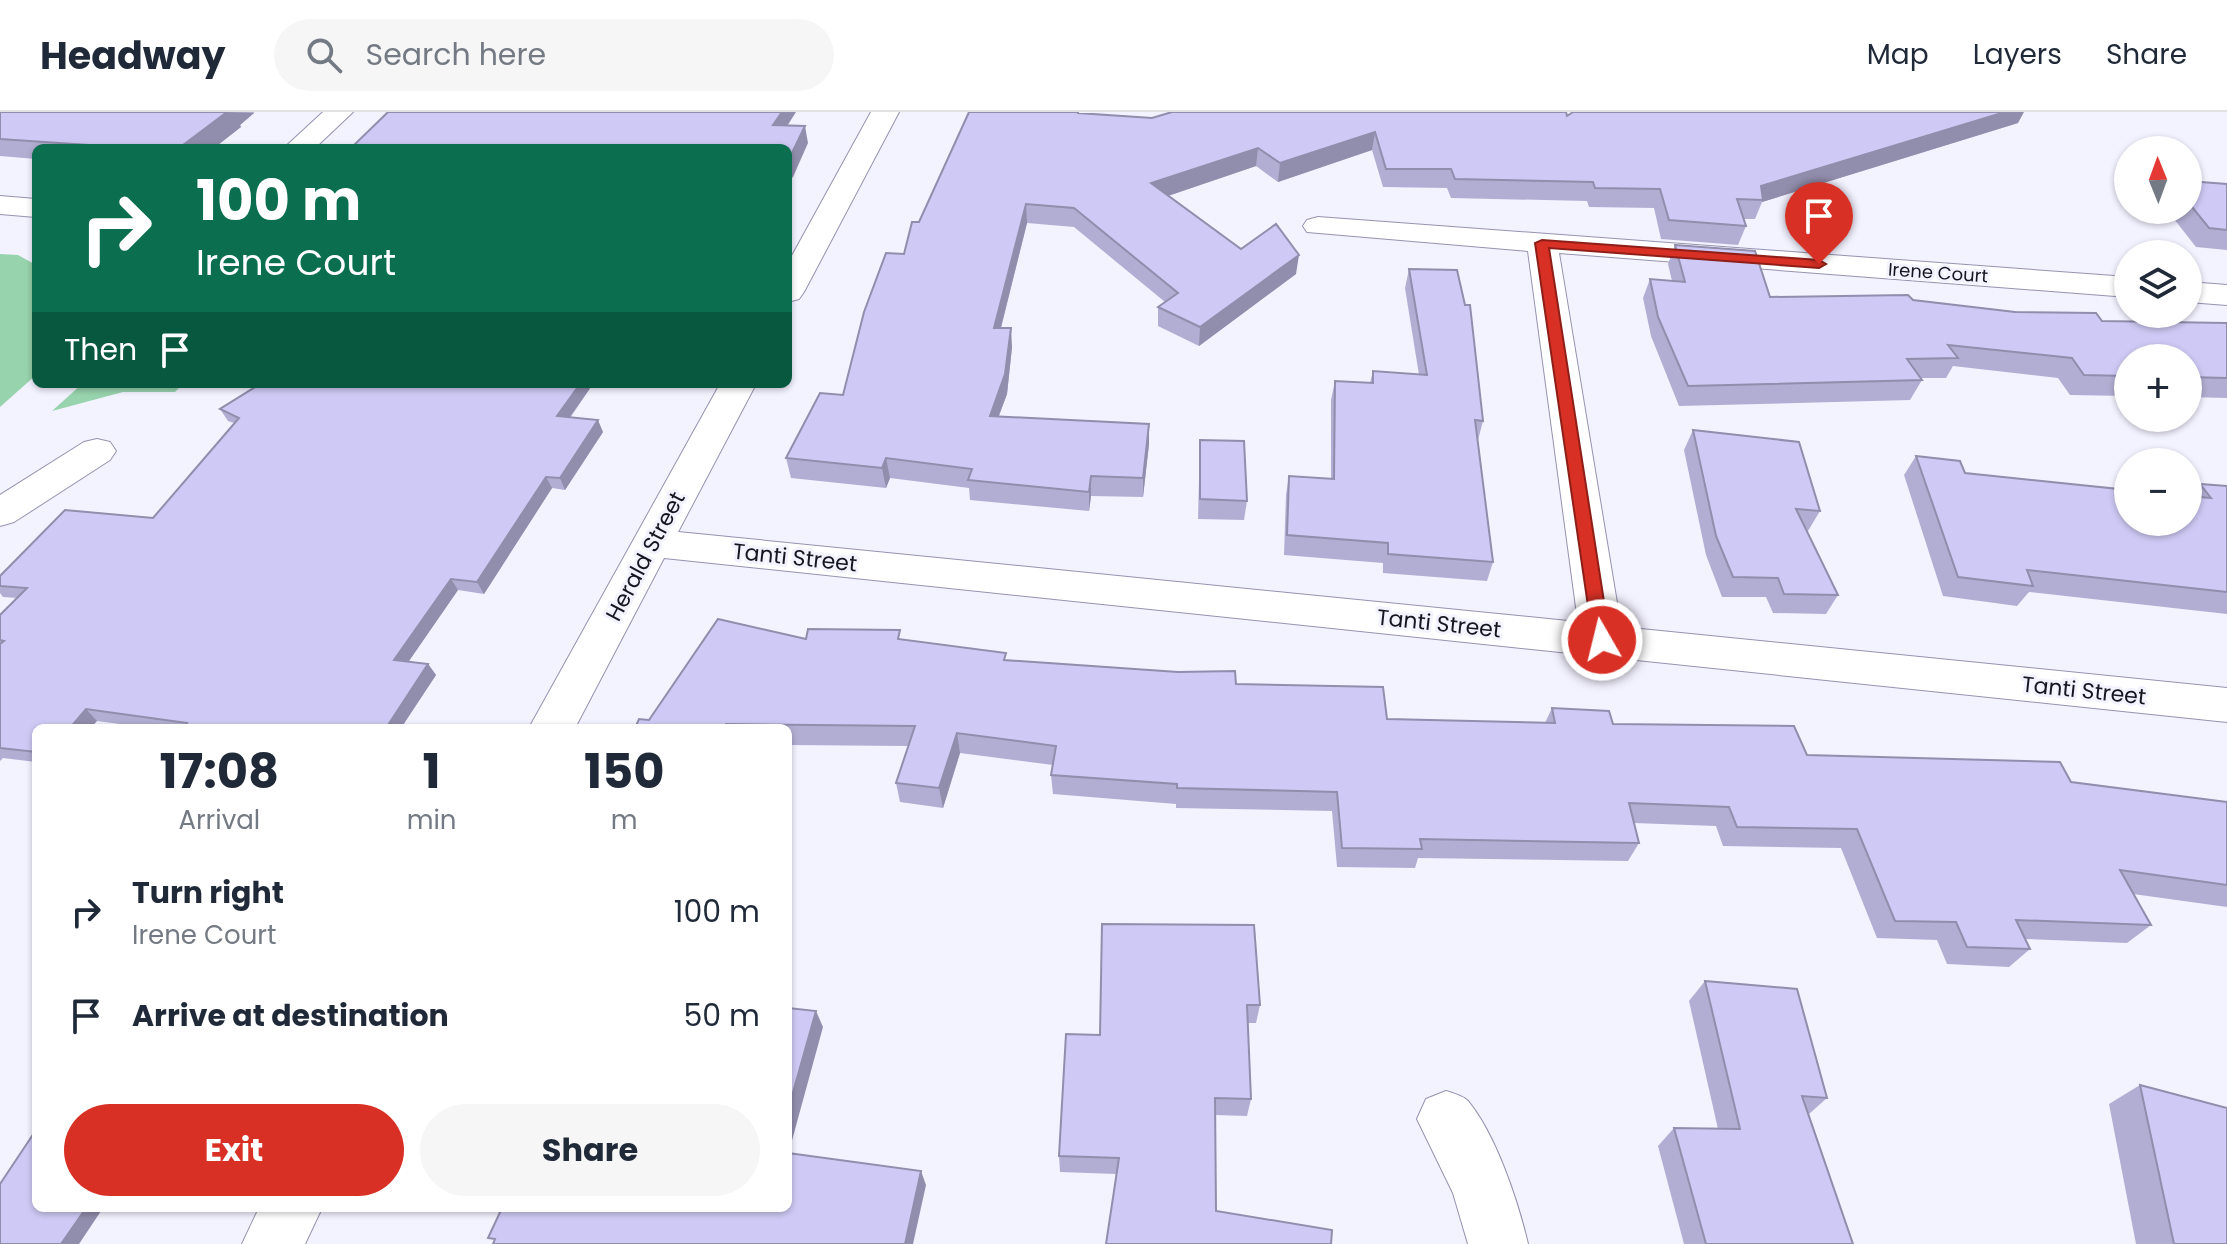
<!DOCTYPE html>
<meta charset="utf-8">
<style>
body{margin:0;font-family:Poppins,sans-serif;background:#f6f6f7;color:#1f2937;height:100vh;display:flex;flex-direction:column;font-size:30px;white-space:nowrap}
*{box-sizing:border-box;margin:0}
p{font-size:26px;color:#747a83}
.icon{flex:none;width:44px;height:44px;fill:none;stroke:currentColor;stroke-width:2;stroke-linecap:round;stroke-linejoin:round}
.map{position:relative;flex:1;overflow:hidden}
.drawer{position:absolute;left:32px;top:612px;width:760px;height:488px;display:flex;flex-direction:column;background:#fff;border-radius:12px;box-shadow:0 2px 6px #0004}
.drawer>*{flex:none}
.top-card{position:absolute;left:32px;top:32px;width:760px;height:244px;border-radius:12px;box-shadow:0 2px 6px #0004;background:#0b6e4f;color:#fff;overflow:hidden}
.needle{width:52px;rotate:359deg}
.fabs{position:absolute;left:2114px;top:24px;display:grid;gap:16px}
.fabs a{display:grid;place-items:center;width:88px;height:88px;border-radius:50%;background:#fff;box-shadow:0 2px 6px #0004;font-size:40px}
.pin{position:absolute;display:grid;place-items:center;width:68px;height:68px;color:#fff;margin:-82px -34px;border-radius:50% 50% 50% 0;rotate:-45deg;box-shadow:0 0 8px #0007}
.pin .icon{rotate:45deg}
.me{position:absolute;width:88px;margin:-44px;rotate:352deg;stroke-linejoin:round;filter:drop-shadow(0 0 6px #0008)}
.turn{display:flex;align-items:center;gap:28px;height:168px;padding:0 32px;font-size:36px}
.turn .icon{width:104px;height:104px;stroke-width:2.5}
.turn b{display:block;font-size:56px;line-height:68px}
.then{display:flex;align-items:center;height:76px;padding:0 32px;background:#0003;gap:16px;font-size:30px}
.eta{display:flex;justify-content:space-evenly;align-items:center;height:136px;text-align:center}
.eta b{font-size:48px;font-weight:700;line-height:56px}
.action{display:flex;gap:16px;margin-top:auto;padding:16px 32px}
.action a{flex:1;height:92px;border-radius:48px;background:#d93025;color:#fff;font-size:32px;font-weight:700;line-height:92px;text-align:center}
.action a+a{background:#f6f6f7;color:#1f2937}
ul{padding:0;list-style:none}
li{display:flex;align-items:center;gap:24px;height:104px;padding:0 32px}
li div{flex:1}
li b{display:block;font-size:30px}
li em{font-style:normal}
header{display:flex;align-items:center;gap:48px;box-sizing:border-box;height:112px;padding:0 40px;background:#fff;border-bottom:2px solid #e0e1e3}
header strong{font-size:38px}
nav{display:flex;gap:44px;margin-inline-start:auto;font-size:28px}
.search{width:560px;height:72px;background:#f6f6f7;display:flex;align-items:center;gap:20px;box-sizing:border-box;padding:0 28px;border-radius:44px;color:#747a83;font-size:30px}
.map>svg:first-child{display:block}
</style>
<header>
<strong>Headway</strong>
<div class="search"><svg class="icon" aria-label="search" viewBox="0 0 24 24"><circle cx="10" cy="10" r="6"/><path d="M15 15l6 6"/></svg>Search here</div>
<nav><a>Map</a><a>Layers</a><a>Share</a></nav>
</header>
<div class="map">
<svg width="2227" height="1132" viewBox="0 0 2227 1132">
<rect width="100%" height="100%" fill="#f3f2ff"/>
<!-- green -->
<path fill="#97d3ad" d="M 0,142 L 18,143 L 36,153 L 36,263 L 0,295 Z
M 82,272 L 183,272 L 175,280 L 123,280 L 52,299 Z"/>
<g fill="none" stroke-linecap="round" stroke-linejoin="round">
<!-- minor casing -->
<g stroke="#9692b0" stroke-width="2">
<path id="minor" d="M 323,0 L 353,0 L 315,36 L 284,36 Z
M 871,0 L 899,0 L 804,180 L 799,187 L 788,190 L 788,151 Z
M 0,84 L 36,87 L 36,105 L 0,102 Z
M 1318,105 L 2128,165 L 2128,185 L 1559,141 L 1621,515 L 2227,576 L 2227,610 L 664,446 L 575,616 L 529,616 L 720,272 L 756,272 L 678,420 L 1578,510 L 1528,139 L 1307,120 L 1303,114 L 1307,108 Z
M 2188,170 L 2227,173 L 2227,193 L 2188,190 Z
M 97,327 L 110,330 L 116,339 L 110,348 L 14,410 L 0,414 L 0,383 L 84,330 Z
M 1446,979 C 1453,981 1463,984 1468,989 C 1496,1023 1518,1089 1528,1132 L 1468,1132 L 1453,1081 L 1417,1007 L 1426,987 Z
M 259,1096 L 322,1096 L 305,1132 L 242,1132 Z"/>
</g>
<!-- minor -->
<use href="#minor" fill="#fff" fill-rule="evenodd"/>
</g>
<!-- wall -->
<path fill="#b2aed3" d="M 0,0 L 254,0 L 254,1 L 240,13 L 241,15 L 214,36 L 36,36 L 36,47 L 0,44 Z
M 1079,1 L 1152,6 L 1567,4 L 2018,11 L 1762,90 L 1755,107 L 1744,107 L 1746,114 L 1738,133 L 1661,127 L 1654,96 L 1589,95 L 1587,89 L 1451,86 L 1447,76 L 1383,75 L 1372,38 L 1278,70 L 1256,54 L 1168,84 L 1241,137 L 1296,162 L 1199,234 L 1158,214 L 1158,195 L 1165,190 L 1074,115 L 1027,111 L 1001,216 L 1012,235 L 1007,282 L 999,304 L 1149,312 L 1149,332 L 1143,385 L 1091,384 L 1089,399 L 970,388 L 969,376 L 890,366 L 886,376 L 791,366 L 786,346 L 843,283 L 919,110 Z
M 2188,69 L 2227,72 L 2227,138 L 2196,135 L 2167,98 L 2188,98 Z
M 1675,133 L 1770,185 L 1913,188 L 2102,209 L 2227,211 L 2227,286 L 2188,285 L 2188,246 L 2128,246 L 2128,284 L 2070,283 L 2058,266 L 1953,254 L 1946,266 L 1920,266 L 1922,268 L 1910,288 L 1679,294 L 1651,224 L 1643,186 L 1650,167 L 1672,169 L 1668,152 Z
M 1409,157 L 1483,309 L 1478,328 L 1493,450 L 1487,469 L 1383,461 L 1383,451 L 1284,443 L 1286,383 L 1289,364 L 1331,367 L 1331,288 L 1335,269 L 1370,271 L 1373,259 L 1419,263 L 1405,176 Z
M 260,272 L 593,272 L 570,306 L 603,320 L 565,378 L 552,376 L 484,482 L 458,478 L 409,549 L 428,552 L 436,563 L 401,616 L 150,616 L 97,609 L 36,616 L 36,650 L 3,646 L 0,649 L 0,503 L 17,486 L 3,485 L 0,481 L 0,464 L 153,406 L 234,311 L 228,309 L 220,297 Z
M 1693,318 L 1820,399 L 1808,419 L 1807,419 L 1838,483 L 1826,502 L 1773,501 L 1766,485 L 1722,485 L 1706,443 L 1684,338 Z
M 1200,328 L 1247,389 L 1244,408 L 1198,407 Z
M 1916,344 L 1965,361 L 2189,384 L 2200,372 L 2227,374 L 2227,502 L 2029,480 L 2017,494 L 1943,484 L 1904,363 Z
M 806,527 L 902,528 L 1007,548 L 1236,572 L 1387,607 L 1545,611 L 1552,596 L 1613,612 L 1807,643 L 2071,670 L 2227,690 L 2227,795 L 2133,782 L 2151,813 L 2127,831 L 2025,827 L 2030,837 L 2009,855 L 1947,852 L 1937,828 L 1877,826 L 1841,736 L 1723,734 L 1716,714 L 1634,711 L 1639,731 L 1628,749 L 1418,746 L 1415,756 L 1337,755 L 1332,699 L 1176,696 L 1176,692 L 1053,682 L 1051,663 L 1053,653 L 960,641 L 943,696 L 900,690 L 896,671 L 908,634 L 788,633 L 788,616 L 635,616 L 649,608 Z
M 1102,812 L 1260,893 L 1256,911 L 1248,911 L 1251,987 L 1247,1004 L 1215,1003 L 1106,1132 L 1116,1062 L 1060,1060 L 1059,1044 L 1100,923 Z
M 1705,869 L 1827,986 L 1809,1002 L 1853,1132 L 1684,1132 L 1658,1034 L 1674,1016 L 1718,1017 L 1689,889 Z
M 2140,973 L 2227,1132 L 2136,1132 L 2109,992 Z"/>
<!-- shaded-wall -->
<path fill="#918dac" d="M 227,0 L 254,1 L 240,13 L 241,15 L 214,36 L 179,36 Z
M 782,0 L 796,0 L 777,30 L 773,13 Z
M 2005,0 L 2024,0 L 2018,11 L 1762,90 L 1761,74 Z
M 805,14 L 808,31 L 793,65 L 788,70 L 788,49 Z
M 1375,20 L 1372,38 L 1278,70 L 1280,51 Z
M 1258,36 L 1256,54 L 1150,90 L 1151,71 Z
M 1026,92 L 1027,111 L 996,235 L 994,216 Z
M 1299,143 L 1296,162 L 1199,234 L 1200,215 Z
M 1011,216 L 1012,235 L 1007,282 L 991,324 L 990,304 Z
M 580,272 L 593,272 L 562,316 L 557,304 Z
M 598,308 L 603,320 L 565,378 L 560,366 Z
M 1149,312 L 1149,332 L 1143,385 L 1143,366 Z
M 886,346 L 890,366 L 886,376 L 882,356 Z
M 1091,364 L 1091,384 L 1089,399 L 1089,380 Z
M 546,365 L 552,376 L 484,482 L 477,470 Z
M 451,467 L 458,478 L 402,559 L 394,548 Z
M 428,552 L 436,563 L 401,616 L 386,616 Z
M 86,597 L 97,609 L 91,616 L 70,616 Z
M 957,621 L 960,641 L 943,696 L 939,676 Z
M 816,899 L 823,915 L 788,1043 L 788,998 Z
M 921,1059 L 926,1073 L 913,1132 L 905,1132 Z
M 86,1096 L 96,1096 L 101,1099 L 79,1132 L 61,1132 Z"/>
<!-- building -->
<path fill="#cfcaf5" stroke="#918dac" stroke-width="2" d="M 0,0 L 227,0 L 179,36 L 133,36 L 0,27 Z
M 388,0 L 782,0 L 773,13 L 805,14 L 788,49 L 788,36 L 351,36 Z
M 969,0 L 1078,0 L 1078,1 L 1152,6 L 1172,0 L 1566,0 L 1567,4 L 1573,0 L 2005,0 L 1761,74 L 1763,88 L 1737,87 L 1746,114 L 1669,108 L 1660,77 L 1595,76 L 1593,70 L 1455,67 L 1451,57 L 1386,57 L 1375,20 L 1280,51 L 1258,36 L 1151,71 L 1241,137 L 1276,112 L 1299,143 L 1200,215 L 1158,195 L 1178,181 L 1074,96 L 1026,92 L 994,216 L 1011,216 L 1005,262 L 990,304 L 1149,312 L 1143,366 L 1091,364 L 1089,380 L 968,368 L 972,357 L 886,346 L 882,356 L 786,346 L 820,281 L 843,283 L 864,200 L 886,141 L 904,142 L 912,110 L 919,110 Z
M 2188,69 L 2227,72 L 2227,118 L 2209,116 L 2188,90 Z
M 1675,133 L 1755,139 L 1770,185 L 1908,183 L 1913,188 L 2015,200 L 2096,201 L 2102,209 L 2227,211 L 2227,266 L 2188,265 L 2188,246 L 2128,246 L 2128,264 L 2084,263 L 2072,246 L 1948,233 L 1958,246 L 1907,247 L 1922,268 L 1688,274 L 1658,205 L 1650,167 L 1685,170 Z
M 1409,157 L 1457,158 L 1465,193 L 1470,193 L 1483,309 L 1475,308 L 1493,450 L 1388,442 L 1388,431 L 1287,423 L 1289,364 L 1334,367 L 1335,269 L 1373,271 L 1373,259 L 1427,263 Z
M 260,272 L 580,272 L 557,304 L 598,308 L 560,366 L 546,365 L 477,470 L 451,467 L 394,548 L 428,552 L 386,616 L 183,616 L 187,611 L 86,597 L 70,616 L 36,616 L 36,640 L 0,636 L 0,532 L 4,529 L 0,528 L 0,503 L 27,476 L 0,474 L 0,464 L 65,398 L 153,406 L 239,306 L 220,297 Z
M 1693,318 L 1799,330 L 1820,399 L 1796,397 L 1838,483 L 1784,482 L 1778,466 L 1733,465 L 1716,424 Z
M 1200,328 L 1244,329 L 1247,389 L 1200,387 Z
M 1916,344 L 1960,349 L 1965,361 L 2128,378 L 2128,410 L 2188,410 L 2188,384 L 2211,386 L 2200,372 L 2227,374 L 2227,480 L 2027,458 L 2033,474 L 1958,465 Z
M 718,507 L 806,527 L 808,517 L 900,518 L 898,527 L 1006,541 L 1004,548 L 1178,560 L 1235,559 L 1236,572 L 1383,575 L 1387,607 L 1555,611 L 1552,596 L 1609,599 L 1613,612 L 1794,614 L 1807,643 L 2060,650 L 2071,670 L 2227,690 L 2227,773 L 2120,758 L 2151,813 L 2016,808 L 2030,837 L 1967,835 L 1956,810 L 1895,809 L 1857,717 L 1737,715 L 1729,695 L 1629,691 L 1639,731 L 1420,727 L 1422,737 L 1342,736 L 1337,680 L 1177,676 L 1177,672 L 1051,663 L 1056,634 L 957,621 L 939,676 L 896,671 L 915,614 L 726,612 L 725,616 L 635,616 L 639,607 L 649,608 Z
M 1102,812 L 1254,813 L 1260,893 L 1247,893 L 1251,987 L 1215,986 L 1216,1099 L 1332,1118 L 1331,1132 L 1106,1132 L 1119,1046 L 1059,1044 L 1066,922 L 1100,923 Z
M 1705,869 L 1797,877 L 1827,986 L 1802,984 L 1853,1132 L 1706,1132 L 1674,1016 L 1740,1017 Z
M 788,896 L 816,899 L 788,998 Z
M 2140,973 L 2227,996 L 2227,1132 L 2174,1132 Z
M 36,1018 L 36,1096 L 86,1096 L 61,1132 L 0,1132 L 0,1072 Z
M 788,1041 L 921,1059 L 905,1132 L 493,1132 L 495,1127 L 488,1126 L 502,1096 L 788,1096 Z"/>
<!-- route -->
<path fill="#d93025" stroke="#8d1f18" stroke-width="2" d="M 1542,128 L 1819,148 L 1826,152 L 1819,156 L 1549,136 L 1610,528 L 1602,535 L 1593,528 L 1535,131 Z"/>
<g text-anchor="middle" stroke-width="6" stroke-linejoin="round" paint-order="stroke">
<!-- far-street labels -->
<g font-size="18" fill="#161520" stroke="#f3f2ff">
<text transform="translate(1938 161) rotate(4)" y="6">Irene Court</text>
</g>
<!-- street labels -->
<g font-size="22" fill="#161520" stroke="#f3f2ff">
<text transform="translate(645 444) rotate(-62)" y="8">Herald Street</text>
<text transform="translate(795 445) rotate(6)" y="8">Tanti Street</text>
<text transform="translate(1439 511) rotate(6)" y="8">Tanti Street</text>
<text transform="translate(2084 578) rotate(6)" y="8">Tanti Street</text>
</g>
</g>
</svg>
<div class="fabs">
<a><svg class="needle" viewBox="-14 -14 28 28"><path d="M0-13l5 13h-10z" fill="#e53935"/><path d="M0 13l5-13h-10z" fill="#747a83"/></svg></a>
<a><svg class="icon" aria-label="layers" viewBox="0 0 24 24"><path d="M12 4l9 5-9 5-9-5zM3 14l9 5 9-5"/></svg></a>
<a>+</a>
<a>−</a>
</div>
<div class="pin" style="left:1819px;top:152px;background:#d93025"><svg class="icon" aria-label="arrive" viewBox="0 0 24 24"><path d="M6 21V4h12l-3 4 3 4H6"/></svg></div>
<svg class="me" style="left:1602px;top:528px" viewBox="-20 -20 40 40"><circle r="17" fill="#d93025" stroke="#fff" stroke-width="3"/><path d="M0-11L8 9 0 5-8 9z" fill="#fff"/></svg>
<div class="top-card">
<div class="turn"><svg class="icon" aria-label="right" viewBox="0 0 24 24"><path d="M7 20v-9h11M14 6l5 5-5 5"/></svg><div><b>100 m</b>Irene Court</div></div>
<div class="then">Then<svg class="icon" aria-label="arrive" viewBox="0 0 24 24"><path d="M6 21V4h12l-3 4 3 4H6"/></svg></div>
</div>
<section class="drawer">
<div class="eta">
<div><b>17:08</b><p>Arrival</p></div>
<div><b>1</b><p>min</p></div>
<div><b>150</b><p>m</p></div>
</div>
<ul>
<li><svg class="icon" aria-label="right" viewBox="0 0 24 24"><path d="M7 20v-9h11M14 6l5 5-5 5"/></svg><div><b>Turn right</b><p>Irene Court</p></div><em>100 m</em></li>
<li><svg class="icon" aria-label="arrive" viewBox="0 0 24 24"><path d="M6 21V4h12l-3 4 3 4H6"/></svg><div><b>Arrive at destination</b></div><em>50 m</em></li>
</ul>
<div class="action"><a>Exit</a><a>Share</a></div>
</section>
</div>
